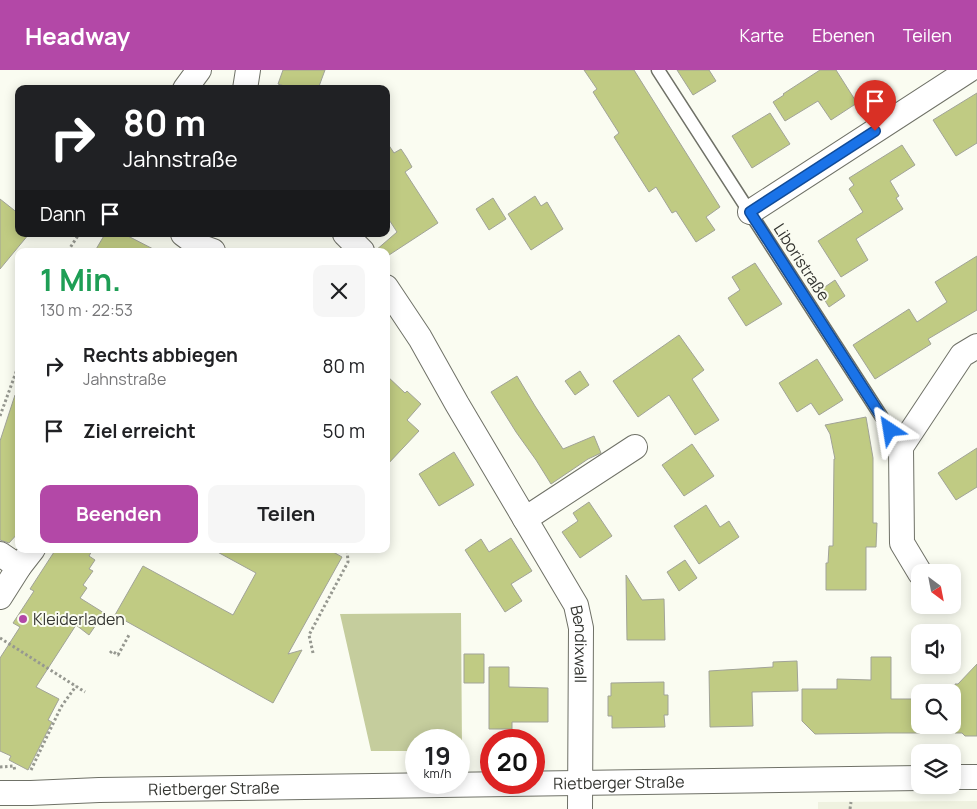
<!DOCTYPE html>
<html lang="de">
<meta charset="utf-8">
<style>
body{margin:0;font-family:Manrope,sans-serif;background:#f6f6f6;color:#202124;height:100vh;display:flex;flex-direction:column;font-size:19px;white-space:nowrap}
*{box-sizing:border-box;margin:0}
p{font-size:16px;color:#757577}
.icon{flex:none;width:28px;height:28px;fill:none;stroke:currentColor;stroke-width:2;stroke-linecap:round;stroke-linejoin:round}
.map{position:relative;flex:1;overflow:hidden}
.side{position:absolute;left:15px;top:178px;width:375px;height:305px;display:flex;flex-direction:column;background:#fff;border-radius:10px;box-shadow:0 2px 12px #0003}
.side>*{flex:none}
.top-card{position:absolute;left:15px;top:15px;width:375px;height:152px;border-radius:10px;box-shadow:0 2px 12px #0003;background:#202124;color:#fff;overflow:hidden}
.needle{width:32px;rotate:148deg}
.tools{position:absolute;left:911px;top:494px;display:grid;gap:10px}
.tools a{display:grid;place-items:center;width:50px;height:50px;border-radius:10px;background:#fff;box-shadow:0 2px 12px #0003;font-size:25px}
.speed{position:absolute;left:405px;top:659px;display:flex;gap:10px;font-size:25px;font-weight:700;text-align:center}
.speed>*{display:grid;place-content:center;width:65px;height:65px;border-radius:50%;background:#fff;box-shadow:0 2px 12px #0003;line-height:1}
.speed small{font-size:12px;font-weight:400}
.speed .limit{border:8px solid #d22;background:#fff;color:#111}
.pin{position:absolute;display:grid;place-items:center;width:42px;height:42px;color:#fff;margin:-51px -21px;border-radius:50% 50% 50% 0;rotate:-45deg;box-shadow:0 0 5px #0007}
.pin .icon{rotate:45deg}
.me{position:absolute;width:55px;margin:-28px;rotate:327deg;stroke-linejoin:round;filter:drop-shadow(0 0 4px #0008)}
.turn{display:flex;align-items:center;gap:18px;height:105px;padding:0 25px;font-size:22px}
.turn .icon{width:65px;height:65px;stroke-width:2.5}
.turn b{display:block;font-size:35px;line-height:42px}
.then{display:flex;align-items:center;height:48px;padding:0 25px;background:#0003;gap:10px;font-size:19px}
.round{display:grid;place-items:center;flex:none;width:52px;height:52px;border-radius:10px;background:#f6f6f6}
.headline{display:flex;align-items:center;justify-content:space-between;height:85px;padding:0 25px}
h1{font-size:30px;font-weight:700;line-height:38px;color:#1e9e55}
.primary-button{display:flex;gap:10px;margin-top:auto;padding:10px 25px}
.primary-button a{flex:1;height:58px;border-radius:10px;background:#b348a7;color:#fff;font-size:20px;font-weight:700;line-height:58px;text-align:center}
.primary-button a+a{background:#f6f6f6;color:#202124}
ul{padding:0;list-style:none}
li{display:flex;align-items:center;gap:15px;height:65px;padding:0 25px}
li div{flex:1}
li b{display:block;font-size:19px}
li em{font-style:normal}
header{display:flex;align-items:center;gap:30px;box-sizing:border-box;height:70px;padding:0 25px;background:#b348a7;color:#fff}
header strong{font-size:24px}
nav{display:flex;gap:28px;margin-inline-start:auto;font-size:18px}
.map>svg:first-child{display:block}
</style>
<header>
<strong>Headway</strong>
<nav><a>Karte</a><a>Ebenen</a><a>Teilen</a></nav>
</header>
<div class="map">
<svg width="977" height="739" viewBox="0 0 977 739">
<rect width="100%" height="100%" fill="#fafcf1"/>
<!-- built -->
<path fill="#eff2e0" d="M 977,731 L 977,739 L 818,739 L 818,732 Z"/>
<!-- green -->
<path fill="#c5cd9d" d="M 461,543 L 462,681 L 459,681 L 459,670 L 416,670 L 416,681 L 371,681 L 340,544 Z"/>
<!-- building -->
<path fill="#c0cb83" stroke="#a1a398" d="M 283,0 L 325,0 L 318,19 L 294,19 L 278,14 Z
M 584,0 L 634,0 L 720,137 L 706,147 L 715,160 L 696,172 L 676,141 L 672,143 L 656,117 L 649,122 L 614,67 L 619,63 L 593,22 L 597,19 Z
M 677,0 L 709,0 L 716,11 L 693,25 Z
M 820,0 L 836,0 L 857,33 L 831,50 L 818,31 L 785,51 L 773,32 L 784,25 L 783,24 Z
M 977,23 L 977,73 L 956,86 L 933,50 Z
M 770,43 L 790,74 L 752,98 L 732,66 Z
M 386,71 L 394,83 L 401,79 L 407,88 L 412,97 L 405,102 L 438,153 L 386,187 L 386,181 L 375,181 L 397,162 L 386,145 Z
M 902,75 L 915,95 L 890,111 L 899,126 L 896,128 L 903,139 L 856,169 L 868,190 L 841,207 L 818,171 L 863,142 L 849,119 L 854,115 L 849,108 Z
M 535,126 L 541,136 L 547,132 L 563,159 L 531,180 L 508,144 Z
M 493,128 L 506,149 L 489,160 L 476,139 Z
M 0,129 L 19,144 L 19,164 L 29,164 L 0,199 Z
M 105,164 L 124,164 L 157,181 L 95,181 Z
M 977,186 L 977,240 L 928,269 L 931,274 L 875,309 L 853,275 L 909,239 L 917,252 L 947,232 L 935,212 Z
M 755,193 L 782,234 L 746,256 L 728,228 L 740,220 L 732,207 Z
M 835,210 L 845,226 L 829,237 L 819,221 Z
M 679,265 L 704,300 L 692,309 L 719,350 L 695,365 L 669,325 L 638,347 L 613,311 Z
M 817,289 L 843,330 L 819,345 L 811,333 L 797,342 L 779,313 Z
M 580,301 L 589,315 L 575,325 L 565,311 Z
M 386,305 L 405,323 L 407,321 L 421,334 L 407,350 L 419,361 L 386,396 Z
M 517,306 L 535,336 L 563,379 L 594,366 L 601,383 L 588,389 L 551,414 L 536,390 L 516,362 L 491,322 Z
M 15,325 L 19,325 L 19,462 L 9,473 L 0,470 L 0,371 Z
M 866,347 L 873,388 L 873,453 L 877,453 L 876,477 L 866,477 L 866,520 L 826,520 L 826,493 L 828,493 L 829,476 L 833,476 L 834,389 L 835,389 L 830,364 L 825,355 Z
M 692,374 L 714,406 L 684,426 L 662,395 Z
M 977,378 L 977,417 L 956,430 L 938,403 Z
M 454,382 L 474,415 L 439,436 L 419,404 Z
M 589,432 L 612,466 L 580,488 L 562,462 L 578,451 L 573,443 Z
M 706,435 L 720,457 L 729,451 L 739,467 L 699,494 L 674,456 Z
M 511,468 L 532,501 L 511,514 L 522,531 L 505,542 L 465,480 L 481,469 L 489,482 Z
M 56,479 L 93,479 L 89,486 L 95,490 L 89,499 L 93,501 L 83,515 L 87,518 L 80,528 L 104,543 L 89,565 L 76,555 L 36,617 L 59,629 L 48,650 L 52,652 L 28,700 L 9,690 L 11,686 L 0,681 L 0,588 L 20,557 L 13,553 L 34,521 L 30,519 Z
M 212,479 L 328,479 L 342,487 L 288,584 L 302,580 L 273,633 L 115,545 L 143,496 L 233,545 L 256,503 Z
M 685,490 L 697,508 L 679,521 L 667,502 Z
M 626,505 L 642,530 L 664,529 L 665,570 L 627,570 Z
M 464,584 L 484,584 L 484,613 L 464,613 Z
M 871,587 L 891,587 L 891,629 L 920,629 L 920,663 L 886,663 L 815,664 L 802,651 L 802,619 L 837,619 L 837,609 L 871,610 Z
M 797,591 L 798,621 L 752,622 L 753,656 L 710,657 L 709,601 L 773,597 L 773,592 Z
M 977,594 L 977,666 L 965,666 L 962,663 L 955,663 L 955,614 L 958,614 Z
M 489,597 L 509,597 L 509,617 L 548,618 L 548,652 L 512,652 L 512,659 L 489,659 Z
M 664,612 L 664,625 L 668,625 L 668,645 L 664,645 L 665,657 L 612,658 L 612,646 L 608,646 L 608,626 L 611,626 L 611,613 Z"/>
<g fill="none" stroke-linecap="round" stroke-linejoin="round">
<!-- service casing -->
<g stroke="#6f7167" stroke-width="15">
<path id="service" d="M 658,0 L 901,377"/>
</g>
<!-- minor casing -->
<g stroke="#6f7167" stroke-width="26">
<g id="minor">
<path d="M 185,19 L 199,0"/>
<path d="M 245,19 L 248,0"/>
<path d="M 750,142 L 969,0"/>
<path d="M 183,164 L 199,176 L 213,181"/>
<path d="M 345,164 L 362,181"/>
<path id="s1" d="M 386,217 L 420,268 L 457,334 L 576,535 L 581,558 L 580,739"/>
<path d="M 525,449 L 635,377"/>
<path d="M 0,484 L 19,497"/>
<path d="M 920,503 L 902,473 L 901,377 L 962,285 L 977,276"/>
<path d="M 0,527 L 19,497 L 33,479"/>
<path d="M 952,707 L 977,707"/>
<path id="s2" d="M 0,723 L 31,723 L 99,720 L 920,708"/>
</g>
</g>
<!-- path -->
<path stroke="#969890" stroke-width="3" stroke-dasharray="2.5 2.5" stroke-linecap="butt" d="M 68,181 L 79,164
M 0,346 L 19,294
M 0,568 L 85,622
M 110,583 L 112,581 L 118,585 L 129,565
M 313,583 L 309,565 L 348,492 L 347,479
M 0,697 L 14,696 L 15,702
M 31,700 L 61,637 L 76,616
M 850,739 L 851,732"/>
<!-- service -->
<use href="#service" stroke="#fff" stroke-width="12"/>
<!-- minor -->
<use href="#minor" stroke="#fff" stroke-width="24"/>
</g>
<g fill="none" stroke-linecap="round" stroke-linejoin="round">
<!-- route casing -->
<g stroke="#114b97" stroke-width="12">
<path id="route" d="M 875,61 L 750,142 L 890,360"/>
</g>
<!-- route -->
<use href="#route" stroke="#1a73e8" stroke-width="9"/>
</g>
<!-- markers -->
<circle fill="#b348a7" stroke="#fafcf1" stroke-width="2" cx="23" cy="549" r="5"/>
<g text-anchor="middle" stroke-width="4" stroke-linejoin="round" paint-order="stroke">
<!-- street labels -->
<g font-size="16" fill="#353632" stroke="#fafcf1">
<text transform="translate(802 192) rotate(57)" y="6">Liboristraße</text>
<text dy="6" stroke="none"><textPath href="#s1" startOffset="410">Bendixwall</textPath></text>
<text dy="6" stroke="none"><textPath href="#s2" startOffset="619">Rietberger Straße</textPath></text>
<text dy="6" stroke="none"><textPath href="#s2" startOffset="214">Rietberger Straße</textPath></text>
</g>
<!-- poi labels -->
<g font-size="16" fill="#353632" stroke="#fafcf1" text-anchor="start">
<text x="33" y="555">Kleiderladen</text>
</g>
</g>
</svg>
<div class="tools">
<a><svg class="needle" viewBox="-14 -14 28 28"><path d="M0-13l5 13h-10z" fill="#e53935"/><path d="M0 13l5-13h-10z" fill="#757577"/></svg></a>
<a><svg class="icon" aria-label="sound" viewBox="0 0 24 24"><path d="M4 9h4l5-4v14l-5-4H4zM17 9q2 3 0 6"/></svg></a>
<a><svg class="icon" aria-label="search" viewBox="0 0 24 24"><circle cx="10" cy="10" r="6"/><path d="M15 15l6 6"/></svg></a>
<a><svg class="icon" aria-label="layers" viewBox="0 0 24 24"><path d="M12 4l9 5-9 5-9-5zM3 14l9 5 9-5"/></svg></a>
</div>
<div class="speed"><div>19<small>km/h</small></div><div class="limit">20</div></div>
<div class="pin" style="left:875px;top:61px;background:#d93025"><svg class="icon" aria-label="arrive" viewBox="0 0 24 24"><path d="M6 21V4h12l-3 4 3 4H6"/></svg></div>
<svg class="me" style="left:890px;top:360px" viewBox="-20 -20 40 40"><path d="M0-17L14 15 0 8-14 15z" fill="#1a73e8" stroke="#fff" stroke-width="4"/></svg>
<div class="top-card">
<div class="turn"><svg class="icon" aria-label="right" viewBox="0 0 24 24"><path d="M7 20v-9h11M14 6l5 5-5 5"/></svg><div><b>80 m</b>Jahnstraße</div></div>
<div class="then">Dann<svg class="icon" aria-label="arrive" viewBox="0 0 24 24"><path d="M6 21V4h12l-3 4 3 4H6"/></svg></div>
</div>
<section class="side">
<div class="headline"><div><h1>1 Min.</h1><p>130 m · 22:53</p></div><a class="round"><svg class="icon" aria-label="close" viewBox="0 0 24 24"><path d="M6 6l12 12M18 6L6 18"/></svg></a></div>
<ul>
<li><svg class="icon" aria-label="right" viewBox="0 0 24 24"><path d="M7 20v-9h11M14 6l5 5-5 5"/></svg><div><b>Rechts abbiegen</b><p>Jahnstraße</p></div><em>80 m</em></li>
<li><svg class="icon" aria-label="arrive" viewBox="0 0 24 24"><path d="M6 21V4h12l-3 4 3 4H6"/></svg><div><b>Ziel erreicht</b></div><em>50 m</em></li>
</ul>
<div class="primary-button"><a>Beenden</a><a>Teilen</a></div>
</section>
</div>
